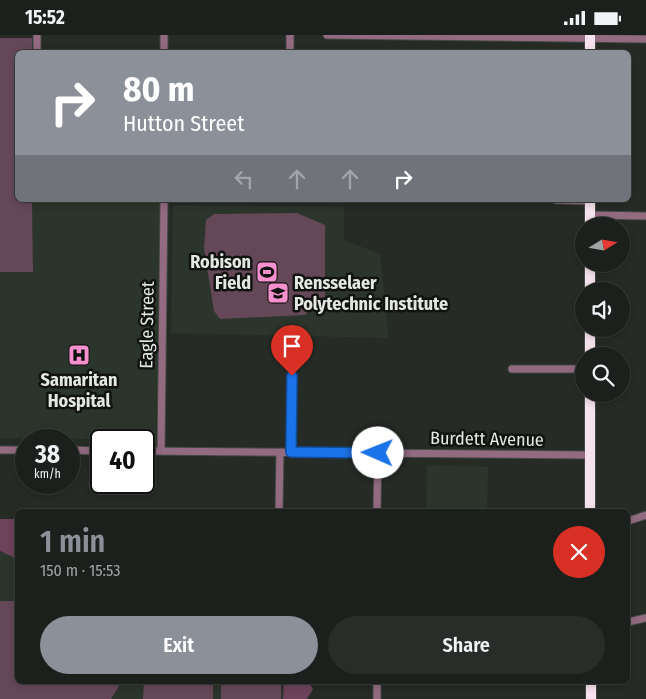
<!DOCTYPE html>
<meta charset="utf-8">
<style>
body{margin:0;font-family:"Fira Sans Condensed",sans-serif;background:#292d29;color:#f1f3f6;height:100vh;display:flex;flex-direction:column;font-size:19px;white-space:nowrap}
*{box-sizing:border-box;margin:0}
p{font-size:16px;color:#a0a3a3}
.icon{flex:none;width:28px;height:28px;fill:none;stroke:currentColor;stroke-width:2;stroke-linecap:round;stroke-linejoin:round}
.map{position:relative;flex:1;overflow:hidden}
.sheet{position:absolute;left:15px;top:474px;width:615px;height:175px;display:flex;flex-direction:column;background:#1c201c;border-radius:8px;box-shadow:0 2px 8px #0003,0 0 0 1px #3a3e3b}
.sheet>*{flex:none}
.hud{position:absolute;left:15px;top:15px;width:616px;height:152px;border-radius:8px;box-shadow:0 2px 8px #0003,0 0 0 1px #3a3e3b;background:#8c9099;color:#fff;overflow:hidden}
.needle{width:32px;rotate:79deg}
.buttons{position:absolute;left:575px;top:182px;display:grid;gap:10px}
.buttons a{display:grid;place-items:center;width:55px;height:55px;border-radius:50%;background:#1c201c;box-shadow:0 2px 8px #0003,0 0 0 1px #3a3e3b;font-size:25px}
.speed{position:absolute;left:15px;top:394px;display:flex;gap:10px;font-size:25px;font-weight:700;text-align:center}
.speed>*{display:grid;place-content:center;width:65px;height:65px;border-radius:50%;background:#1c201c;box-shadow:0 2px 8px #0003,0 0 0 1px #3a3e3b;line-height:1}
.speed small{font-size:12px;font-weight:400}
.speed .limit{border:2px solid #111;border-radius:8px;background:#fff;color:#111}
.pin{position:absolute;display:grid;place-items:center;width:42px;height:42px;color:#fff;margin:-51px -21px;border-radius:50% 50% 50% 0;rotate:-45deg;box-shadow:0 0 5px #0007}
.pin .icon{rotate:45deg}
.me{position:absolute;width:55px;margin:-28px;rotate:271deg;stroke-linejoin:round;filter:drop-shadow(0 0 4px #0008)}
.turn{display:flex;align-items:center;gap:18px;height:105px;padding:0 25px;font-size:22px}
.turn .icon{width:65px;height:65px;stroke-width:2.5}
.turn b{display:block;font-size:35px;line-height:42px}
.lanes{display:flex;align-items:center;height:48px;padding:0 25px;background:#0003;justify-content:center;gap:25px;direction:ltr}
.lanes .off{opacity:.35}
.round{display:grid;place-items:center;flex:none;width:52px;height:52px;border-radius:26px;background:#292d29}
.head{display:flex;align-items:center;justify-content:space-between;height:85px;padding:0 25px}
h1{font-size:30px;font-weight:600;line-height:38px;color:#8c9099}
.primary-button{display:flex;gap:10px;margin-top:auto;padding:10px 25px}
.primary-button a{flex:1;height:58px;border-radius:30px;background:#8c9099;color:#fff;font-size:20px;font-weight:600;line-height:58px;text-align:center}
.primary-button a+a{background:#292d29;color:#f1f3f6}
.status{display:flex;justify-content:space-between;align-items:center;height:35px;padding:0 25px;background:#1c201c;direction:ltr}
.status svg{height:14px;fill:currentColor}
.map>svg:first-child{display:block}
</style>
<div class="status"><b>15:52</b><svg viewBox="0 0 49 12"><path d="M0 12V9h3v3zM5 12V6h3v6zM10 12V3h3v9zM15 12V0h3v12zM26 1h20v11H26zM47 4h2v5h-2z"/></svg></div>
<div class="map">
<svg width="646" height="664" viewBox="0 0 646 664">
<rect width="100%" height="100%" fill="#262b26"/>
<!-- built -->
<path fill="#2b352b" d="M 32,165 L 160,165 L 156,405 L 0,403 L 0,237 L 33,237 Z
M 173,170 L 344,172 L 344,205 L 380,219 L 389,303 L 171,298 Z
M 427,430 L 488,432 L 487,476 L 426,476 Z
M 0,516 L 17,524 L 18,646 L 284,646 L 283,664 L 0,664 Z"/>
<!-- green -->
<path fill="#654858" d="M 0,3 L 32,3 L 32,17 L 18,18 L 18,165 L 32,165 L 33,237 L 0,237 Z
M 297,178 L 325,190 L 325,262 L 305,280 L 220,284 L 214,276 L 204,213 L 206,185 L 214,179 Z
M 0,566 L 17,566 L 18,646 L 122,646 L 111,664 L 0,664 Z
M 144,646 L 213,646 L 213,664 L 143,664 Z
M 221,646 L 281,646 L 281,664 L 221,664 Z"/>
<!-- forest -->
<path fill="#6d425b" d="M 0,484 L 17,484 L 17,524 L 0,516 Z
M 284,646 L 308,646 L 313,654 L 307,664 L 283,664 Z"/>
<g fill="none" stroke-linecap="round" stroke-linejoin="round">
<!-- minor casing -->
<g stroke="#444944" stroke-width="9">
<path id="minor" d="M 290,0 L 290,18
M 327,0 L 646,4
M 37,18 L 37,0
M 164,18 L 164,0
M 556,165 L 590,166
M 590,180 L 646,181
M 512,334 L 584,334
M 0,415 L 26,415
M 69,415 L 101,416
M 144,416 L 589,420
M 161,416 L 164,165
M 291,417 L 292,341
M 279,476 L 280,417
M 377,476 L 378,418
M 628,486 L 646,480
M 628,587 L 646,583
M 377,646 L 377,664"/>
</g>
<!-- highway casing -->
<g stroke="#444944" stroke-width="12">
<path id="highway" d="M 590,0 L 590,18
M 590,191 L 590,165
M 590,256 L 590,229
M 590,321 L 590,294
M 590,359 L 590,476
M 591,664 L 591,646"/>
</g>
<!-- minor -->
<use href="#minor" stroke="#926b81" stroke-width="7"/>
<!-- highway -->
<use href="#highway" stroke="#f6e2ec" stroke-width="10"/>
</g>
<g fill="none" stroke-linecap="round" stroke-linejoin="round">
<!-- route casing -->
<g stroke="#114b97" stroke-width="12">
<path id="route" d="M 292,341 L 291,417 L 378,418"/>
</g>
<!-- route -->
<use href="#route" stroke="#1a73e8" stroke-width="9"/>
</g>
<!-- icons -->
<defs>
<g id="stadium-square" transform="scale(1.125)"><rect x="-9" y="-9" width="18" height="18" rx="4" fill="#f790ce" stroke="#111310"/><path d="M0-5a6.5 5 0 1 0 0 10a6.5 5 0 1 0 0-10ZM-3.5-1.8h7v3.6h-7Z" fill="#111"/></g>
<g id="university-square" transform="scale(1.125)"><rect x="-9" y="-9" width="18" height="18" rx="4" fill="#f790ce" stroke="#111310"/><path d="M0-5L7-2L0 1L-7-2ZM-4 1L0 2.5L4 1V4Q0 6-4 4Z" fill="#111"/></g>
<g id="hospital-square" transform="scale(1.125)"><rect x="-9" y="-9" width="18" height="18" rx="4" fill="#f790ce" stroke="#111310"/><path d="M-5-5h3v3.5h4V-5h3V5h-3V1.5h-4V5h-3Z" fill="#111"/></g>
</defs>
<g fill-rule="evenodd">
<use href="#stadium-square" x="267" y="237"/>
<use href="#university-square" x="278" y="258"/>
<use href="#hospital-square" x="79" y="320"/>
</g>
<g text-anchor="middle" stroke-width="5" stroke-linejoin="round" paint-order="stroke">
<!-- poi labels -->
<g font-size="18" font-weight="bold" fill="#e4e7e4" stroke="#111310" text-anchor="end">
<text x="251" y="233">Robison<tspan x="251" dy="21">Field</tspan></text>
<text x="294" y="254" text-anchor="start">Rensselaer<tspan x="294" dy="21">Polytechnic Institute</tspan></text>
<text x="79" y="351" text-anchor="middle">Samaritan<tspan x="79" dy="21">Hospital</tspan></text>
</g>
<!-- street labels -->
<g font-size="18" fill="#e4e7e4" stroke="#111310">
<text transform="translate(147 290) rotate(-89)" y="6">Eagle Street</text>
<text transform="translate(487 404) rotate(1)" y="6">Burdett Avenue</text>
</g>
</g>
</svg>
<div class="buttons">
<a><svg class="needle" viewBox="-14 -14 28 28"><path d="M0-13l5 13h-10z" fill="#e53935"/><path d="M0 13l5-13h-10z" fill="#a0a3a3"/></svg></a>
<a><svg class="icon" aria-label="sound" viewBox="0 0 24 24"><path d="M4 9h4l5-4v14l-5-4H4zM17 9q2 3 0 6"/></svg></a>
<a><svg class="icon" aria-label="search" viewBox="0 0 24 24"><circle cx="10" cy="10" r="6"/><path d="M15 15l6 6"/></svg></a>
</div>
<div class="speed"><div>38<small>km/h</small></div><div class="limit">40</div></div>
<div class="pin" style="left:292px;top:341px;background:#d93025"><svg class="icon" aria-label="arrive" viewBox="0 0 24 24"><path d="M6 21V4h12l-3 4 3 4H6"/></svg></div>
<svg class="me" style="left:378px;top:418px" viewBox="-20 -20 40 40"><circle r="19" fill="#fff"/><path d="M0-13L10 11 0 6-10 11z" fill="#1a73e8"/></svg>
<div class="hud">
<div class="turn"><svg class="icon" aria-label="right" viewBox="0 0 24 24"><path d="M7 20v-9h11M14 6l5 5-5 5"/></svg><div><b>80 m</b>Hutton Street</div></div>
<div class="lanes"><svg class="icon off" aria-label="left" viewBox="0 0 24 24"><path d="M17 20v-9H6M10 6l-5 5 5 5"/></svg><svg class="icon off" aria-label="ahead" viewBox="0 0 24 24"><path d="M12 20V5M6 11l6-6 6 6"/></svg><svg class="icon off" aria-label="ahead" viewBox="0 0 24 24"><path d="M12 20V5M6 11l6-6 6 6"/></svg><svg class="icon" aria-label="right" viewBox="0 0 24 24"><path d="M7 20v-9h11M14 6l5 5-5 5"/></svg></div>
</div>
<section class="sheet">
<div class="head"><div><h1>1 min</h1><p>150 m · 15:53</p></div><a class="round" style="background:#d93025;color:#fff"><svg class="icon" aria-label="close" viewBox="0 0 24 24"><path d="M6 6l12 12M18 6L6 18"/></svg></a></div>
<div class="primary-button"><a>Exit</a><a>Share</a></div>
</section>
</div>
